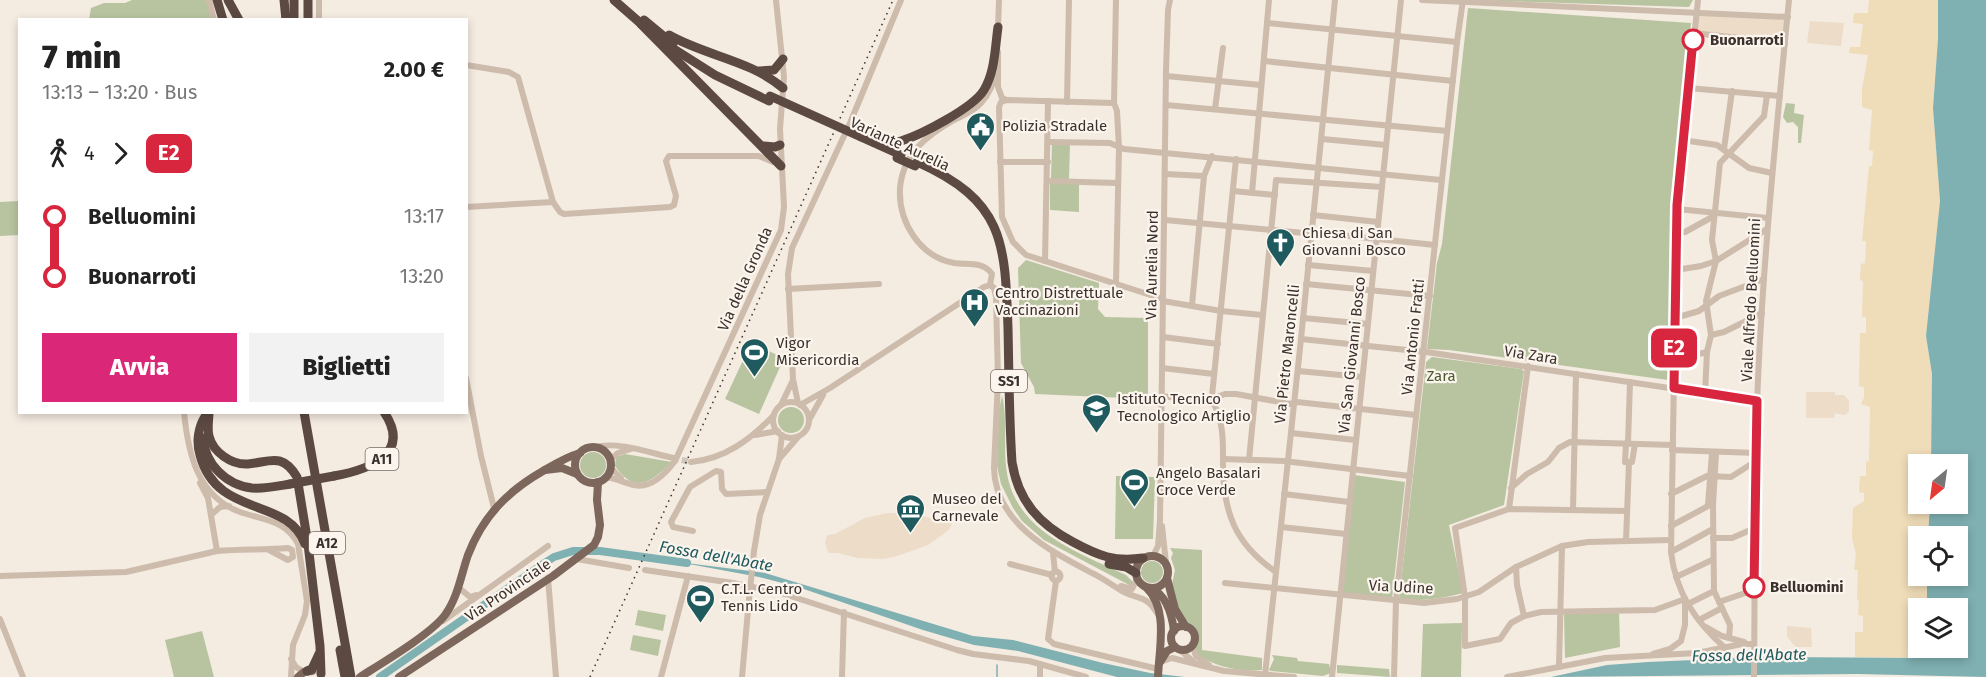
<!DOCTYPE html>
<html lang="it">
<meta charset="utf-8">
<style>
:root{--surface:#fff;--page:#f2f2f2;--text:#222;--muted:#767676;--accent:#db2777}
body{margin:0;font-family:"Fira Sans",sans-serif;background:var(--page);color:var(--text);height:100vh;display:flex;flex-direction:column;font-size:22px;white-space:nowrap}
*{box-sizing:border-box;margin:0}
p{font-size:20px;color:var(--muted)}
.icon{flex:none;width:33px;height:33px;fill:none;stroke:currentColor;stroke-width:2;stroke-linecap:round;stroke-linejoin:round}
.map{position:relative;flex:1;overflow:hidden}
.side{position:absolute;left:18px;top:18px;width:450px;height:396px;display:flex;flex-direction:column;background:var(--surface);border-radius:0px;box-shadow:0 3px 9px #0003}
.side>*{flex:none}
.badge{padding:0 12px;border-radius:9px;font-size:21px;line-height:39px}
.needle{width:39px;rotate:209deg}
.fabs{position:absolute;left:1908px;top:454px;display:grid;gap:12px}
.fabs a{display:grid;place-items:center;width:60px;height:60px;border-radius:0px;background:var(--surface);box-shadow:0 3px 9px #0003;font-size:30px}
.map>.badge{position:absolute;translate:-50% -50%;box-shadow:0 0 0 3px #fff}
.legs{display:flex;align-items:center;gap:9px;height:66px;padding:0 24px;font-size:20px}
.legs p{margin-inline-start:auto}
.summary{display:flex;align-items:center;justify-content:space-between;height:102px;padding:0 24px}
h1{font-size:33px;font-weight:800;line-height:45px}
.cta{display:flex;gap:12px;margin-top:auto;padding:12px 24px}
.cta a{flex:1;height:69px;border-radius:0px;background:var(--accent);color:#fff;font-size:24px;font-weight:800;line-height:69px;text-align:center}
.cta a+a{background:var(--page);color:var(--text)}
ul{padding:0 24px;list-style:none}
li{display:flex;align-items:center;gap:21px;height:60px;font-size:22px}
li i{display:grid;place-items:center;width:9px;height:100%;margin:0 8px;background:currentColor}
li i::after{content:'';width:15px;height:15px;margin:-8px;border:4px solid;border-radius:50%;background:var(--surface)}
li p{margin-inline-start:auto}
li:first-child i{background:linear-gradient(#0000 50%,currentColor 0)}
li:last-child i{background:linear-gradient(currentColor 50%,#0000 0)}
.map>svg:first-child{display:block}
</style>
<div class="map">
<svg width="1986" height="677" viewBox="0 0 1986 677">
<rect width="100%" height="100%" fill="#f4ebe1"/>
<!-- green -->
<g fill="#b8c4a0">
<polygon points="132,0 206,0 212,19 89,20 91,8 104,3 125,3"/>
<polygon points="1469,0 1693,0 1689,7"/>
<polygon points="1468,8 1691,23 1672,192 1668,380 1449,350 1427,349 1437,263 1442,244"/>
<polygon points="1786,103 1795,104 1794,113 1804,115 1801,143 1798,143 1798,127 1793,122 1787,123 1783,117"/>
<polygon points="1052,143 1070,144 1069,179 1051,179"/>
<polygon points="1050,183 1079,184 1079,212 1050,210"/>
<polygon points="19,201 19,235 0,236 0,202"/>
<polygon points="1026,260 1099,283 1098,309 1105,317 1148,318 1148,399 1035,394 1034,387 1021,363 1018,268"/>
<polygon points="751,343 784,358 759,414 725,399"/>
<path d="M1432 357 1521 369 1524 371 1504 505 1449 525 1463 593C1441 599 1422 601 1399 600L1426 362Z"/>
<path d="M1002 396C1007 412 1004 447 1006 466 1012 530 1075 551 1126 575L1133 582 1131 586 1044 540 1022 521 1013 508 1001 484 997 466 999 409Z"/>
<circle cx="791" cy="420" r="13"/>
<circle cx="593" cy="465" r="13"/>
<path d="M625 454 672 462C652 481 636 496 615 466L616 457Z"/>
<polygon points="1354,475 1405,482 1392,599 1342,593"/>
<polygon points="1116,476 1155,477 1153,539 1115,539"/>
<path d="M1170 548 1202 550V650L1262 658V670C1240 672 1213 667 1196 653V647L1198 639 1197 633 1179 612 1172 584 1175 570 1171 558 1173 553Z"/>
<circle cx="1152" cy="572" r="11"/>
<polygon points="638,610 666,615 663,631 635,625"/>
<polygon points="1619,611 1620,647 1565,658 1564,614"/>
<polygon points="1462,623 1461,677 1421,677 1423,624"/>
<polygon points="202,631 214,677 174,677 165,640"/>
<polygon points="633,635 661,640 658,656 630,650"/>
<polygon points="1272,655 1297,658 1298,661 1329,664 1331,673 1323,676 1271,671 1269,670 1274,659"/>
<polygon points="1337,665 1389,669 1390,677 1337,673"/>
</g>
<!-- sand -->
<polygon fill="#efdcb8" points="1869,0 1938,0 1938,39 1933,108 1940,201 1926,336 1932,374 1931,465 1918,465 1918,504 1930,504 1928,537 1918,537 1918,576 1927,576 1927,609 1918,609 1918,648 1923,648 1922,658 1855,657 1855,632 1863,632 1863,616 1858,615 1859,600 1857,600 1858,570 1854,570 1856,554 1852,538 1853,508 1864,501 1864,493 1859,492 1860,476 1866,476 1866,462 1869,461 1870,407 1861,404 1864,398 1864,387 1859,386 1860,333 1866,333 1866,317 1862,317 1863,281 1860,280 1861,264 1865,263 1866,241 1862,241 1869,166 1872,166 1873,151 1869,150 1872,110 1862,107 1862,89 1868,55 1849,53 1850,47 1860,47 1863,24 1853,23 1854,13 1868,13"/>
<!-- plaza -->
<g fill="#ecdcc8">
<polygon points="1696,13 1788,17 1785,43 1694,33"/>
<polygon points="1810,21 1844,23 1841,46 1807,43"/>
<polygon points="1806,392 1835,392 1835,395 1844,395 1849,401 1849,411 1845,415 1835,413 1834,418 1806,418"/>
<polygon points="888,513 915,514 935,519 948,517 952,523 949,530 928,545 894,557 882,559 858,558 838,553 829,553 828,551 825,543 827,535 835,534 865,518"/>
<polygon points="1787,626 1811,628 1812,647 1796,647 1787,637"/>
</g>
<!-- water -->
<g fill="#7fb0b2">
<polygon points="1938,0 1986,0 1986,677 1858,674 1551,677 1607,665 1648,662 1763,657 1922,658 1923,648 1958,648 1958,609 1927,609 1927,576 1958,576 1958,537 1928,537 1930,504 1958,504 1958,465 1931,465 1932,374 1926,336 1940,201 1933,108 1938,39"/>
<polygon points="678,562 765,573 973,636 1013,640 1103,663 1150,673 1185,677 1117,677 1018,651 974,645 923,630 798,587 759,577"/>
</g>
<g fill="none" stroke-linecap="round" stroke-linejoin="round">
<!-- stream -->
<polyline stroke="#7fb0b2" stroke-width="1.5" points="997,677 997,665"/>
<!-- river -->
<polyline stroke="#7fb0b2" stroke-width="8" points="380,677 543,564 554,557 573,551 600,551 687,563"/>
<!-- minor-tunnel -->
<polyline stroke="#cfc6bd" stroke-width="6" stroke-dasharray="6 3" stroke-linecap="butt" points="673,458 691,462"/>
<!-- minor -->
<g stroke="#cdbbac" stroke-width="6">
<polyline points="209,0 214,20"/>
<polyline points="1116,0 1114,103 1117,111 1119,148 1116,283"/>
<polyline points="1422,0 1788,17"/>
<path d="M1698 0 1677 205 1671 552C1676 593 1695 621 1725 648"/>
<polyline points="319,20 319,0"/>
<polyline points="1267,23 1457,42"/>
<polyline points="998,29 999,0"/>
<polyline points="1694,33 1785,43"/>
<polyline points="998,52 998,87 1002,98 1007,100"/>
<polyline points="1264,61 1453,81"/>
<polyline points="466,65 509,72 518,77 553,202"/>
<polyline points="1166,76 1261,85"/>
<polyline points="1688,88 1780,96"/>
<polyline points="1067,102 1069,0"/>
<polyline points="1114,103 1007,100 1001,102 999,107 1002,217 1013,242 1026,255 1163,299"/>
<polyline points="1166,105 1447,131"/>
<polyline points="1215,109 1223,48"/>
<polyline points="1764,116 1767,95"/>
<polyline points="1322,139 1386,145"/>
<polyline points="1682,140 1717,145 1749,168 1772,173"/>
<polyline points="1048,142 1110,143 1124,149 1441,180"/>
<polyline points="1724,149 1732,91"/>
<polyline points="1000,162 1048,162"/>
<polyline points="1165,174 1204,176"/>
<polyline points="1047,181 1117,183"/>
<polyline points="1233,191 1275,195"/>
<polyline points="1252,193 1269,0"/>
<polyline points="466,207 553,202 560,212 564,214 670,207 674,205 676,196 666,161 669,156 759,156 773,162"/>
<polyline points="1677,209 1768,218"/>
<polyline points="1313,215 1378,222"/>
<polyline points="1165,220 1304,233 1311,232 1435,245"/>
<polyline points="1676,233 1685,232 1714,216"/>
<polyline points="1045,261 1048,101"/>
<polyline points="1308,265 1373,271"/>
<polyline points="1676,270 1701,266 1716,261 1767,229"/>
<polyline points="1306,284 1430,296"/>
<path d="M990 285 994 288 996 297 998 380 994 468C995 523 1050 551 1092 573 1103 578 1113 586 1124 592 1140 600 1146 595 1157 613"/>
<path d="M990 285 992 274C983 261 968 265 954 263 920 257 898 222 900 188 903 154 926 136 954 120 964 115 974 111 981 103 991 92 995 80 998 66"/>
<polyline points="788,289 879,284"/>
<polyline points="1163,301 1221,311 1262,315"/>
<polyline points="1192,305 1204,176 1212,156"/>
<polyline points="1303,318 1368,324"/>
<polyline points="1675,318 1699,311 1719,296 1764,279"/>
<polyline points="1711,335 1724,332 1762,313"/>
<polyline points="1163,337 1218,344"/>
<polyline points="1301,339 1426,352 1757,401"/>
<polyline points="1674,360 1707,352"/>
<polyline points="1162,368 1214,374"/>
<polyline points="1298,371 1362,377"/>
<polyline points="466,378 481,456 494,508"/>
<polyline points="1705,393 1707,352 1711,335 1706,301 1716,261 1712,240 1720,163 1764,116"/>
<polyline points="1162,396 1209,402"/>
<polyline points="1212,396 1217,398 1214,404 1210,403 1209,401 1212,396 1236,159"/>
<polyline points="1217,397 1225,394 1236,394 1290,404 1297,402 1416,415"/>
<circle cx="791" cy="420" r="18"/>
<polyline points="798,403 793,379 788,274 792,248 850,123 901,0"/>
<path d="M1214 404C1224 424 1223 443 1223 464 1223 512 1235 544 1276 572"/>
<polyline points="781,405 793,380"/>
<polyline points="800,405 830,388 984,287 990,285"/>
<path d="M184 412C188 453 197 496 240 512 263 520 286 520 298 544L307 601 305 615 293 645 291 677"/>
<polyline points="809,420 823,395"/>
<polyline points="1291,433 1355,440"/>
<polyline points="755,435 778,431"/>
<polyline points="1626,443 1625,462 1629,462 1626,541"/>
<polyline points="1628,443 1630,382"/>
<path d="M595 447C618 441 650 453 673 458"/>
<polyline points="1672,450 1756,453"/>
<polyline points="1716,453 1713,505 1714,591 1730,625 1729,638"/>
<polyline points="779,459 798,437"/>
<polyline points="1223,459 1284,461 1410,476"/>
<polyline points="610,460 618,453 631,449"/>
<polyline points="1249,460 1276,180 1382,187"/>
<path d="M691 462C725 459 751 439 774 415"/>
<polyline points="1629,462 1632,462 1635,444"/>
<polyline points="610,467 621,478"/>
<path d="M605 477C616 478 624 483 634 485 651 489 666 473 675 461L781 230 784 207 780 129 784 77 776 0"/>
<polyline points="200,483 208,498 217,551"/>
<polyline points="1511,488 1527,474 1548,462 1559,448 1570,442 1673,445"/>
<polyline points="1284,494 1349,502"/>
<polyline points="1671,494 1707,476 1731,477 1756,461"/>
<polyline points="1708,505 1712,453"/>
<polyline points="1509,509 1528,366"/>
<polyline points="1573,510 1576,374"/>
<polyline points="1627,511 1509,509 1455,528 1465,597 1465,646 1500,639 1511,623 1524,616 1541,612 1655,610 1685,599 1685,625 1681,641 1670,649 1653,654"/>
<polyline points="211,515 220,507 229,506"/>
<polyline points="1162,526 1166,563"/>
<polyline points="1671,526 1710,505"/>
<polyline points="1281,527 1346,534"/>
<polyline points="693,531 673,527 671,522 690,487 716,471 721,472 722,489 726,494 767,492"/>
<polyline points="1713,538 1732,538 1755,528"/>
<polyline points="754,551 760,515 779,459 782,435"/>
<polyline points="1671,552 1713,529"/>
<polyline points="1053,553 1055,572"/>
<polyline points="1153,556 1158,546 1160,520 1166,71 1168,10 1170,0"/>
<polyline points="577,559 629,568"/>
<polyline points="1010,564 1052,575"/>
<polyline points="1516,567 1517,585 1524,616"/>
<polyline points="645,570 733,583 778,592 957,650 973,654 1029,661 1086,677"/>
<circle cx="1056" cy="576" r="4.5"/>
<path d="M0 576 126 572 217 551C241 549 264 550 288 548L292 550 293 557 288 560 269 550"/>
<polyline points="1676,577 1712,560"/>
<polyline points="548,578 556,677"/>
<polyline points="1056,581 1048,639 1054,644 1158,669"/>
<polyline points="1225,583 1424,603 1457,599 1479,592 1516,567 1562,546 1588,542 1671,540"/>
<polyline points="1121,586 1132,589 1137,579"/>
<polyline points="458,587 470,597 476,595"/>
<polyline points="1719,602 1754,590"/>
<polyline points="1688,604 1714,591"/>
<polyline points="0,619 23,677"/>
<polyline points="1699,620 1722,608"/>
<polyline points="443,621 548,546"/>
<polyline points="1706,627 1722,636 1744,642"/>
<polyline points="1192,645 1196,656 1209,665"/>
<polyline points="1180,650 1196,664 1224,671 1294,677"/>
<polyline points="291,659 296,667 304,672"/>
<polyline points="1160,662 1172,658 1196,664"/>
<polyline points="1559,667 1562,546"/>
<polyline points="1265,675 1301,339 1335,0"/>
<polyline points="661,677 688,576"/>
<polyline points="742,677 749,599"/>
<polyline points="842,677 844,612"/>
<polyline points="1040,677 1040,664"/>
<polyline points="1332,677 1401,0"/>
<polyline points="1394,677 1396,601 1457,42 1463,0"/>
<polyline points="1507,677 1605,658 1697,653 1742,644 1754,644"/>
<path d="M1754 677C1755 586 1754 495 1757 404 1762 269 1776 134 1789 0"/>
</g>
<!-- major -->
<g stroke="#7d675c" stroke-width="8">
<circle cx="593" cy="465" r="18"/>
<polyline points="545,470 562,468 577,474"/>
<circle cx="1152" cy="572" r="16"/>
<polyline points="1167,578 1175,609 1186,627"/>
<path d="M1146 587C1169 609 1159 648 1158 677"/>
<path d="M1151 588C1166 595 1172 615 1174 631"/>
<circle cx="1183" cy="638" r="12"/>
<polyline points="1160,662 1167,651 1175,647"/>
<polyline points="298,677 304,672 312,671"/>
<path d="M360 677C382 663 431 634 445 615 458 597 461 575 468 555 483 516 508 491 543 471 555 464 566 457 580 453"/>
<polyline points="399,677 553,576 594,545 598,537 600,525 597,500 598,482"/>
</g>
<!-- highway -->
<g stroke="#5c4a42" stroke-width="9">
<polyline points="217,0 223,20"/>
<polyline points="284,0 286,20"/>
<polyline points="614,0 646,28"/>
<polyline points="294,20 294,0"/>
<polyline points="308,20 308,0"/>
<polyline points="644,20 673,44"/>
<polyline points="641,24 781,166"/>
<path d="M669 35C706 56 750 60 783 88"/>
<polyline points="666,44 715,75 769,101"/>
<polyline points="759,71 774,70 783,59"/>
<polyline points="861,137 901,155"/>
<path d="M873 142C883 143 892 144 901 141 921 135 973 108 984 90 995 72 995 48 998 27"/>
<polyline points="764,146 775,147 780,145"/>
<path d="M917 162C1004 201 1005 241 1008 328 1009 373 1009 417 1012 462 1018 501 1039 524 1073 542 1099 556 1114 562 1143 558"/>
<path d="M209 412C209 420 207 428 209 436 213 452 231 465 248 464 270 462 282 452 297 477L308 544 320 646 321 674"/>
<polyline points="304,412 351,677"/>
<path d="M206 415C198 427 196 442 200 455 217 519 288 496 305 544"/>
<path d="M203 438C205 464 226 485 252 488 265 489 278 486 290 484"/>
<path d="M334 476C367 470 413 455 384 412"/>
<polyline points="1109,564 1126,567 1136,573"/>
<polyline points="340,650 345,677"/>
<polyline points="307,671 312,669 319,654"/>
</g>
<!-- rail -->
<polyline stroke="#3b302b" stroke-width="1.5" stroke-dasharray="1.5 4.5" stroke-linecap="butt" points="590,677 893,0"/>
<!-- minor-bridge -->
<polyline stroke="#cdbbac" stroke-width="6" points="749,599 754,551"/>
<!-- highway-bridge -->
<g stroke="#5c4a42" stroke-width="9">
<polyline points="228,0 239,20"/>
<polyline points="770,96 861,137"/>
<polyline points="897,158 915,166"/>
<polyline points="290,484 334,476"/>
</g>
</g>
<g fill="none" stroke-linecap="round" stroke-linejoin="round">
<defs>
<polyline id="line-1" points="1693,40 1677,205 1674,388 1757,401 1754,587"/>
</defs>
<!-- line-1 casing -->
<use href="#line-1" stroke="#fff" stroke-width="14"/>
<!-- line-1 -->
<use href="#line-1" stroke="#d7263d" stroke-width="9"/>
</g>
<!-- icons -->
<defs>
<symbol id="civic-pin" viewBox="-11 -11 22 30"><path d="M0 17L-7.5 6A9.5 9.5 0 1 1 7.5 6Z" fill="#1f5a5e" stroke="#fbf5ee"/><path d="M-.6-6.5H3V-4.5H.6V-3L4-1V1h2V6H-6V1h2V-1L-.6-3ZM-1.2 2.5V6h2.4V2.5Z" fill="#fff"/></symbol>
<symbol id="church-pin" viewBox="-11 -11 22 30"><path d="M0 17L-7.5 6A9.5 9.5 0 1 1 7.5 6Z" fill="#1f5a5e" stroke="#fbf5ee"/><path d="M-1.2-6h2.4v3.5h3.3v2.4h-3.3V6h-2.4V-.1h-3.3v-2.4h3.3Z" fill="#fff"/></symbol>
<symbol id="hospital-pin" viewBox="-11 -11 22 30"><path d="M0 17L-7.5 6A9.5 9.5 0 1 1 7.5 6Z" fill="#1f5a5e" stroke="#fbf5ee"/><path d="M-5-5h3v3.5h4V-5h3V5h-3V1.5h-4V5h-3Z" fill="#fff"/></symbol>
<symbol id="stadium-pin" viewBox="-11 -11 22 30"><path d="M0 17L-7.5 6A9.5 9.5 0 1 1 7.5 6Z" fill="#1f5a5e" stroke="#fbf5ee"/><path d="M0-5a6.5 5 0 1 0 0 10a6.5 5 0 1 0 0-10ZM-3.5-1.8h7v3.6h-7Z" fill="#fff"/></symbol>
<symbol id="school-pin" viewBox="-11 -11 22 30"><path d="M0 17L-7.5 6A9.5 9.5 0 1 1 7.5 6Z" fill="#1f5a5e" stroke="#fbf5ee"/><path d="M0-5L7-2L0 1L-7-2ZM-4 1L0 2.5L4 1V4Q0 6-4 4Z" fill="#fff"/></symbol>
<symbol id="museum-pin" viewBox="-11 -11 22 30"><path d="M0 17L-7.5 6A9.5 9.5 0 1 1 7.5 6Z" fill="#1f5a5e" stroke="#fbf5ee"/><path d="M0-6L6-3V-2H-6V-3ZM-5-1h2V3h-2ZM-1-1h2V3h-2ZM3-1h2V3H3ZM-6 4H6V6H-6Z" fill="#fff"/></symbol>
</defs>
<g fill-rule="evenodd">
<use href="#civic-pin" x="964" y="110" width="33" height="45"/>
<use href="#church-pin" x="1264" y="226" width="33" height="45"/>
<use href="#hospital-pin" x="958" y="286" width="33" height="45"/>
<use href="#stadium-pin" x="738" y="336" width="33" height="45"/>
<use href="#school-pin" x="1080" y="392" width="33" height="45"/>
<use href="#stadium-pin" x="1118" y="466" width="33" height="45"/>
<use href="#museum-pin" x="894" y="492" width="33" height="45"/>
<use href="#stadium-pin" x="684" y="582" width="33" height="45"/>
</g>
<!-- markers -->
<g fill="#fff" stroke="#d7263d" stroke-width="3">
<circle cx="1693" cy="40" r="10"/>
<circle cx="1754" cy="587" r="10"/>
</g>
<g text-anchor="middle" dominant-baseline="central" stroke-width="4.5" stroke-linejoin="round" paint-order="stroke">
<!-- shield labels -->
<g fill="#fbf5ee" stroke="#756b66" stroke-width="1.5">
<rect x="991" y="370" width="36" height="22" rx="4.5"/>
<rect x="365.5" y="448" width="33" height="22" rx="4.5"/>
<rect x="309" y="532" width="36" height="22" rx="4.5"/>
</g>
<g font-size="14" font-weight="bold" fill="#3b302b">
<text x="1009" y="381">SS1</text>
<text x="382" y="459">A11</text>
<text x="327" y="543">A12</text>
</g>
<!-- stop labels -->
<g font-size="15" font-weight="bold" fill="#3b302b" stroke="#fbf5ee" text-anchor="start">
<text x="1710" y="40">Buonarroti</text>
<text x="1770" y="587">Belluomini</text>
</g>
<!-- poi labels -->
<g font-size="15" fill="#3b302b" stroke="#fbf5ee" text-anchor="start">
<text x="1002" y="126">Polizia Stradale</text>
<text x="1302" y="233">Chiesa di San<tspan x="1302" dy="17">Giovanni Bosco</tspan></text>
<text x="995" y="293">Centro Distrettuale<tspan x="995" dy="17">Vaccinazioni</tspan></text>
<text x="776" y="343">Vigor<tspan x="776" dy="17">Misericordia</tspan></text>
<text x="1117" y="399">Istituto Tecnico<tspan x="1117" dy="17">Tecnologico Artiglio</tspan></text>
<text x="1156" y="473">Angelo Basalari<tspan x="1156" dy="17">Croce Verde</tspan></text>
<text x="932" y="499">Museo del<tspan x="932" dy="17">Carnevale</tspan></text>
<text x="721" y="589">C.T.L. Centro<tspan x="721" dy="17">Tennis Lido</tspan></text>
</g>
<!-- street labels -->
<g font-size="15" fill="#3b302b" stroke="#fbf5ee">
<text transform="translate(900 144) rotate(25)">Variante Aurelia</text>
<text transform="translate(1152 265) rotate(-89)">Via Aurelia Nord</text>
<text transform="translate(745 279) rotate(-66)">Via della Gronda</text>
<text transform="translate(1751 300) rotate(-87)">Viale Alfredo Belluomini</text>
<text transform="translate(1413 337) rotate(-84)">Via Antonio Fratti</text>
<text transform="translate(1287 354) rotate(-84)">Via Pietro Maroncelli</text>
<text transform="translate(1352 355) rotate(-84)">Via San Giovanni Bosco</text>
<text transform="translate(1531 355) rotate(9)">Via Zara</text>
<text transform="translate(1401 587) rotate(3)">Via Udine</text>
<text transform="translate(508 590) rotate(-34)">Via Provinciale</text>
</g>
<!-- park labels -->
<g font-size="15" fill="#4a5a2e" stroke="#fbf5ee">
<text x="1441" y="376">Zara</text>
</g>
<!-- water labels -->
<g font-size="16" font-style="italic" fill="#1f5a5e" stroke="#fbf5ee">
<text transform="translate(716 556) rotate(10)">Fossa dell'Abate</text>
<text transform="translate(1749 655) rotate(-1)">Fossa dell'Abate</text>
</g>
</g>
</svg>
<div class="fabs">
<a><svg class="needle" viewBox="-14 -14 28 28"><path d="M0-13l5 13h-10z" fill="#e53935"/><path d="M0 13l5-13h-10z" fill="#767676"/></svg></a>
<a><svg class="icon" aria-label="locate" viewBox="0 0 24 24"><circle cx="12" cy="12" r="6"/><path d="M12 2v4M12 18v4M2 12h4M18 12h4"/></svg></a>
<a><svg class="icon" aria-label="layers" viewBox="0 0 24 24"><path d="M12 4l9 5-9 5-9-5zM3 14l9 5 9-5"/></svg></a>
</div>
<b class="badge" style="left:1674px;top:348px;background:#d7263d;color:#fff">E2</b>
<section class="side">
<div class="summary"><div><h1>7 min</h1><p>13:13 – 13:20 · Bus</p></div><b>2.00 €</b></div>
<div class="legs"><svg class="icon" aria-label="walk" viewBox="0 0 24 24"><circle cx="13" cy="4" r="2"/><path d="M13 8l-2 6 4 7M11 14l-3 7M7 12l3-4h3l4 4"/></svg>4<svg class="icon" aria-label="forward" viewBox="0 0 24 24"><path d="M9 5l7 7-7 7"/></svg><b class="badge" style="background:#d7263d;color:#fff">E2</b></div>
<ul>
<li><i style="color:#d7263d"></i><b>Belluomini</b><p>13:17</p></li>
<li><i style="color:#d7263d"></i><b>Buonarroti</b><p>13:20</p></li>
</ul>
<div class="cta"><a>Avvia</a><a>Biglietti</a></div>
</section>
</div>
